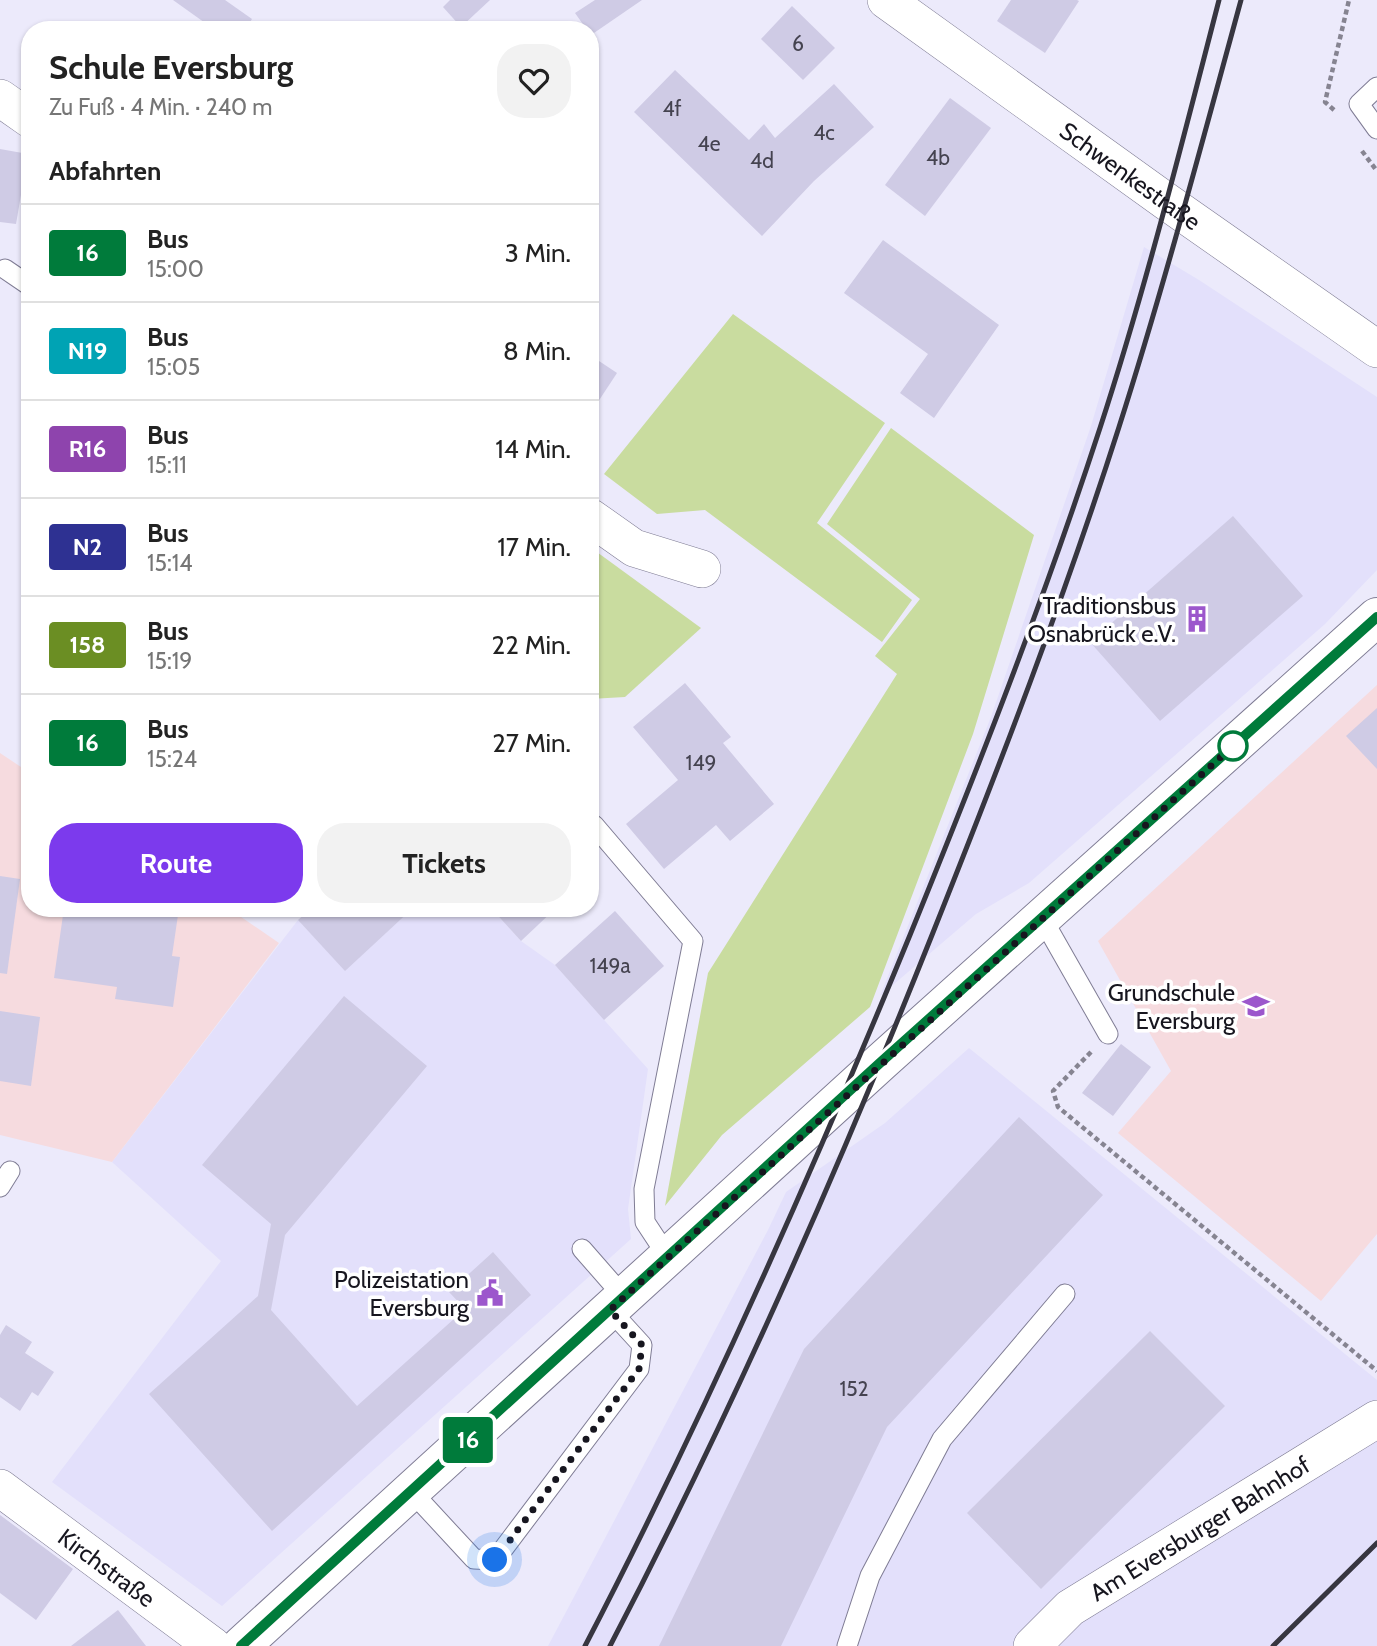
<!DOCTYPE html>
<html lang="de">
<meta charset="utf-8">
<style>
:root{--surface:#fff;--page:#f2f2f2;--text:#222;--muted:#767676;--line:#e0e0e0;--accent:#7c3aed}
body{margin:0;font-family:Cabin,sans-serif;background:var(--page);color:var(--text);height:100vh;display:flex;flex-direction:column;font-size:26px;white-space:nowrap}
*{box-sizing:border-box;margin:0}
p{font-size:23px;color:var(--muted)}
.icon{flex:none;width:38px;height:38px;fill:none;stroke:currentColor;stroke-width:2;stroke-linecap:round;stroke-linejoin:round}
.map{position:relative;flex:1;overflow:hidden}
.side{position:absolute;left:21px;top:21px;width:578px;height:896px;display:flex;flex-direction:column;background:var(--surface);border-radius:28px;box-shadow:0 2px 5px #0004}
.side>*{flex:none}
.badge{padding:0 14px;border-radius:5px;font-size:24px;line-height:46px}
.you{position:absolute;width:35px;height:35px;margin:-18px;border:5px solid #fff;border-radius:50%;background:#1a73e8;box-shadow:0 0 0 10px #1a73e833}
.map>.badge{position:absolute;translate:-50% -50%;box-shadow:0 0 0 4px #fff}
h2{padding:0 28px;font-size:26px;line-height:63px}
.round{display:grid;place-items:center;flex:none;width:74px;height:74px;border-radius:28px;background:var(--page)}
.overview{display:flex;align-items:center;justify-content:space-between;height:119px;padding:0 28px}
h1{font-size:33px;font-weight:700;line-height:52px}
.primary-button{display:flex;gap:14px;margin-top:auto;padding:14px 28px}
.primary-button a{flex:1;height:80px;border-radius:28px;background:var(--accent);color:#fff;font-size:28px;font-weight:700;line-height:80px;text-align:center}
.primary-button a+a{background:var(--page);color:var(--text)}
ul{padding:0;list-style:none}
li{display:flex;align-items:center;gap:21px;height:98px;padding:0 28px;border-top:2px solid var(--line)}
li div{flex:1}
li b{display:block;font-size:26px}
li em{font-style:normal}
li .badge{min-width:77px;font-weight:700;text-align:center}
.map>svg:first-child{display:block}
</style>
<div class="map">
<svg width="1377" height="1646" viewBox="0 0 1377 1646">
<rect width="100%" height="100%" fill="#eceafb"/>
<!-- built -->
<g fill="#e3e0fb">
<polygon points="1144,247 1199,280 1377,397 1377,570 1325,624 1029,883 976,914 880,996 991,717 1091,426"/>
<polygon points="413,908 491,908 521,941 555,965 648,1069 628,1209 631,1239 222,1606 52,1482 221,1261 112,1162 298,920 345,970"/>
<polygon points="969,1048 1377,1380 1377,1646 548,1646 768,1230 786,1192 885,1123"/>
</g>
<!-- education -->
<g fill="#f6dbdf">
<polygon points="1377,685 1377,1234 1321,1301 1118,1133 1171,1071 1098,941"/>
<polygon points="0,753 30,773 30,908 228,908 279,943 112,1162 0,1135"/>
</g>
<!-- green -->
<g fill="#c9dc9f">
<polygon points="733,314 885,423 817,523 912,600 882,642 705,510 657,514 604,474"/>
<polygon points="891,428 1034,535 973,734 870,1007 722,1135 665,1206 708,973 897,674 875,656 920,599 827,524"/>
<polygon points="590,547 701,628 625,697 590,699"/>
</g>
<!-- building -->
<g fill="#cfcbe5">
<polygon points="173,0 225,0 252,19 245,30 215,30"/>
<polygon points="450,0 490,0 461,27 443,7"/>
<polygon points="595,0 642,0 591,35 590,30 587,30 575,13"/>
<polygon points="1011,0 1077,0 1079,1 1045,53 997,21"/>
<polygon points="792,6 835,48 803,80 761,39"/>
<polygon points="675,70 749,140 764,124 775,138 834,84 874,127 814,181 762,236 634,112"/>
<polygon points="950,98 991,128 925,216 885,185"/>
<polygon points="0,149 28,154 16,224 0,222"/>
<polygon points="883,240 999,325 934,418 900,393 928,354 844,293"/>
<polygon points="590,355 617,373 590,414"/>
<polygon points="1233,516 1303,596 1160,721 1090,642"/>
<polygon points="685,683 731,737 723,743 774,804 730,841 716,825 664,869 626,824 678,780 633,727"/>
<polygon points="1377,708 1377,769 1346,736"/>
<polygon points="0,876 20,879 7,974 0,973"/>
<polygon points="64,908 179,908 172,956 180,957 173,1007 115,999 117,987 54,978"/>
<polygon points="312,908 413,908 345,971 298,920"/>
<polygon points="491,908 556,908 521,941"/>
<polygon points="615,911 664,966 604,1020 555,965"/>
<polygon points="344,996 427,1066 285,1235 271,1310 357,1406 465,1309 449,1292 493,1252 531,1295 272,1531 149,1394 258,1296 271,1224 202,1165"/>
<polygon points="0,1011 40,1017 31,1086 0,1081"/>
<polygon points="1121,1044 1151,1067 1113,1116 1082,1093"/>
<polygon points="1019,1117 1103,1195 887,1427 781,1646 659,1646 804,1349"/>
<polygon points="6,1325 32,1342 25,1353 54,1372 38,1396 32,1392 20,1411 0,1397 0,1335"/>
<polygon points="1150,1331 1225,1406 1041,1589 967,1513"/>
<polygon points="0,1515 73,1569 36,1620 0,1593"/>
<polygon points="118,1610 146,1646 71,1646"/>
</g>
<g fill="none" stroke-linecap="round" stroke-linejoin="round">
<defs>
<g id="lane">
<polyline points="1377,87 1359,104 1377,129"/>
<polyline points="5,269 30,286"/>
<polyline points="594,825 693,941 644,1189 645,1222 668,1257"/>
<polyline points="1042,918 1108,1034"/>
<polyline points="0,1187 10,1171"/>
<polyline points="582,1249 624,1297"/>
<polyline points="411,1491 474,1559 495,1560 639,1369 642,1345 610,1310"/>
<polyline points="847,1646 870,1576 942,1439 1065,1294"/>
</g>
<g id="street">
<path id="s1" d="M886 0 1167 202 1377 349"/>
<polyline points="0,98 30,119"/>
<polyline points="590,517 634,548 702,569"/>
<path id="s2" d="M0 1488 213 1646"/>
<path id="s3" d="M1032 1646 1070 1608 1377 1419"/>
</g>
<polyline id="secondary" points="241,1646 881,1062 1377,617"/>
</defs>
<!-- lane casing -->
<use href="#lane" stroke="#7f7c94" stroke-width="21"/>
<!-- street casing -->
<use href="#street" stroke="#7f7c94" stroke-width="38"/>
<!-- secondary casing -->
<use href="#secondary" stroke="#7f7c94" stroke-width="40"/>
<!-- path -->
<g stroke="#868491" stroke-width="4.5" stroke-dasharray="5 3.5" stroke-linecap="butt">
<polyline points="1334,110 1325,102 1349,0"/>
<polyline points="1362,151 1377,171"/>
<polyline points="1091,1052 1053,1091 1058,1107 1377,1371"/>
</g>
<!-- lane -->
<use href="#lane" stroke="#fff" stroke-width="19"/>
<!-- street -->
<use href="#street" stroke="#fff" stroke-width="37"/>
<!-- secondary -->
<use href="#secondary" stroke="#fff" stroke-width="38"/>
<!-- rail -->
<g stroke="#373640" stroke-width="5">
<path d="M585 1646C705 1415 811 1176 910 935 978 768 1044 600 1100 428 1146 287 1182 143 1219 0"/>
<path d="M610 1646C730 1416 836 1176 932 935 999 767 1064 599 1119 427 1164 286 1202 143 1241 0"/>
<polyline points="1273,1646 1377,1543"/>
</g>
</g>
<g fill="none" stroke-linecap="round" stroke-linejoin="round">
<defs>
<polyline id="line" points="241,1646 881,1062 1377,617"/>
</defs>
<!-- line casing -->
<use href="#line" stroke="#fff" stroke-width="16"/>
<!-- line -->
<use href="#line" stroke="#007b3b" stroke-width="10"/>
<!-- walk -->
<polyline stroke="#17161f" stroke-width="7" stroke-dasharray="0 12.6" points="495,1560 639,1369 642,1345 610,1310 1233,746"/>
</g>
<!-- icons -->
<defs>
<symbol id="building-bare" viewBox="-9 -9 18 18"><path d="M-4-6H4V6H1V3H-1V6H-4ZM-2.5-4.3h1.7v1.8h-1.7ZM.8-4.3h1.7v1.8H.8ZM-2.5-1h1.7V.8h-1.7ZM.8-1h1.7V.8H.8Z" fill="#9c57cc" stroke="#fff" stroke-width="2.5" paint-order="stroke"/></symbol>
<symbol id="school-bare" viewBox="-9 -9 18 18"><path d="M0-5L7-2L0 1L-7-2ZM-4 1L0 2.5L4 1V4Q0 6-4 4Z" fill="#9c57cc" stroke="#fff" stroke-width="2.5" paint-order="stroke"/></symbol>
<symbol id="civic-bare" viewBox="-9 -9 18 18"><path d="M-.6-6.5H3V-4.5H.6V-3L4-1V1h2V6H-6V1h2V-1L-.6-3ZM-1.2 2.5V6h2.4V2.5Z" fill="#9c57cc" stroke="#fff" stroke-width="2.5" paint-order="stroke"/></symbol>
</defs>
<g fill-rule="evenodd">
<use href="#building-bare" x="1178" y="600" width="38" height="38"/>
<use href="#school-bare" x="1237" y="987" width="38" height="38"/>
<use href="#civic-bare" x="471" y="1274" width="38" height="38"/>
</g>
<!-- markers -->
<circle fill="#fff" stroke="#007b3b" stroke-width="3.5" cx="1233" cy="746" r="14"/>
<g text-anchor="middle" dominant-baseline="central" stroke-width="7" stroke-linejoin="round" paint-order="stroke">
<!-- number labels -->
<g font-size="21" fill="#454350">
<text x="798" y="43">6</text>
<text x="672" y="108">4f</text>
<text x="824" y="132">4c</text>
<text x="709" y="143">4e</text>
<text x="938" y="157">4b</text>
<text x="762" y="160">4d</text>
<text x="701" y="762">149</text>
<text x="610" y="965">149a</text>
<text x="854" y="1388">152</text>
</g>
<!-- street labels -->
<g font-size="24" fill="#17161f" stroke="#fff">
<text stroke="none"><textPath href="#s1" startOffset="301">Schwenkestraße</textPath></text>
<text stroke="none"><textPath href="#s3" startOffset="206">Am Eversburger Bahnhof</textPath></text>
<text stroke="none"><textPath href="#s2" startOffset="133">Kirchstraße</textPath></text>
</g>
<!-- poi labels -->
<g font-size="24" fill="#17161f" stroke="#fff" text-anchor="end">
<text x="1176" y="605">Traditionsbus<tspan x="1176" dy="28">Osnabrück e.V.</tspan></text>
<text x="1235" y="992">Grundschule<tspan x="1235" dy="28">Eversburg</tspan></text>
<text x="469" y="1279">Polizeistation<tspan x="469" dy="28">Eversburg</tspan></text>
</g>
</g>
</svg>
<div class="you" style="left:495px;top:1560px"></div>
<b class="badge" style="left:468px;top:1440px;background:#007b3b;color:#fff">16</b>
<section class="side">
<div class="overview"><div><h1>Schule Eversburg</h1><p>Zu Fuß · 4 Min. · 240 m</p></div><a class="round"><svg class="icon" aria-label="heart" viewBox="0 0 24 24"><path d="M12 20l-8-8c-3-5 5-10 8-4 3-6 11-1 8 4z"/></svg></a></div>
<h2>Abfahrten</h2>
<ul>
<li><span class="badge" style="background:#007b3b;color:#fff">16</span><div><b>Bus</b><p>15:00</p></div><em>3 Min.</em></li>
<li><span class="badge" style="background:#00a3b4;color:#fff">N19</span><div><b>Bus</b><p>15:05</p></div><em>8 Min.</em></li>
<li><span class="badge" style="background:#8e44ad;color:#fff">R16</span><div><b>Bus</b><p>15:11</p></div><em>14 Min.</em></li>
<li><span class="badge" style="background:#2e3192;color:#fff">N2</span><div><b>Bus</b><p>15:14</p></div><em>17 Min.</em></li>
<li><span class="badge" style="background:#6b8e23;color:#fff">158</span><div><b>Bus</b><p>15:19</p></div><em>22 Min.</em></li>
<li><span class="badge" style="background:#007b3b;color:#fff">16</span><div><b>Bus</b><p>15:24</p></div><em>27 Min.</em></li>
</ul>
<div class="primary-button"><a>Route</a><a>Tickets</a></div>
</section>
</div>
